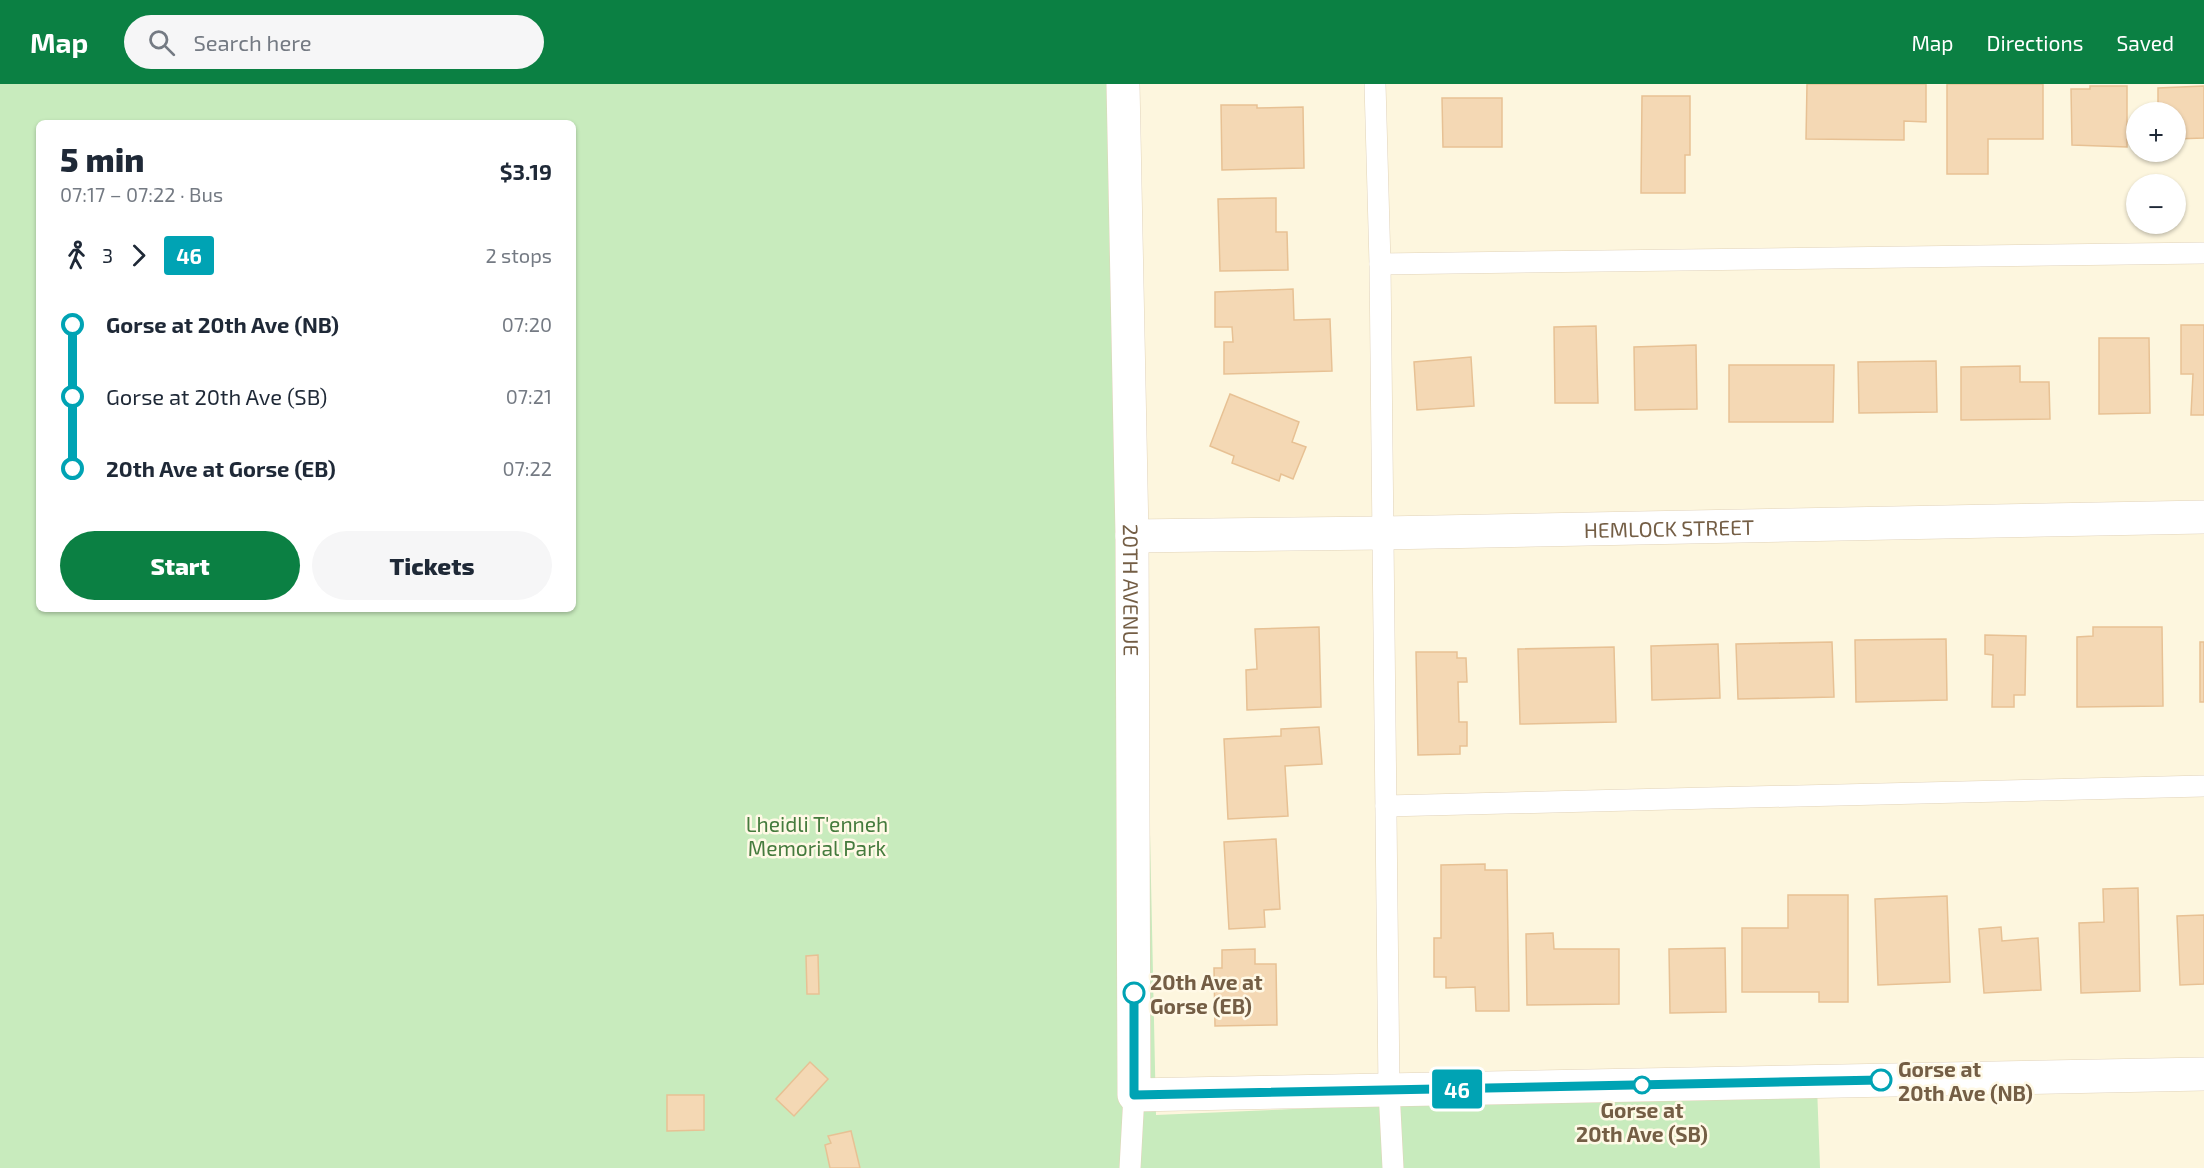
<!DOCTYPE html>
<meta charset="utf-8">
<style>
:root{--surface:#fff;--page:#f6f6f7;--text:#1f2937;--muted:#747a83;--accent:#0b8043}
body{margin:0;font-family:"Exo 2",sans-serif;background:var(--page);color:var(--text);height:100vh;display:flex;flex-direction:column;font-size:22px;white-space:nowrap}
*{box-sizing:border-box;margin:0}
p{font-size:20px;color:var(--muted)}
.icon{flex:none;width:33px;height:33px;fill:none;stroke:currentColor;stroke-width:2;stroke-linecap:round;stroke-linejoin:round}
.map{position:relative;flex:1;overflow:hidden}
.panel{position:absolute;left:36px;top:36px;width:540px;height:492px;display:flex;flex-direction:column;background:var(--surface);border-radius:9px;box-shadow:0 2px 4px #0004}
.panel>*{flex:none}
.badge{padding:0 12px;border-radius:4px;font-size:21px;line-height:39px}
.buttons{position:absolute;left:2126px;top:18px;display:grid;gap:12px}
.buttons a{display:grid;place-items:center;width:60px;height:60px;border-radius:50%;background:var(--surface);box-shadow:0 2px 4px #0004;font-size:30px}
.map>.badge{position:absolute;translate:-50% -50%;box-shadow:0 0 0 3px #fff}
.legs{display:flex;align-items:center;gap:9px;height:66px;padding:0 24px;font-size:20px}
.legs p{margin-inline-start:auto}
.summary{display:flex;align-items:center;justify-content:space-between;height:102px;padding:0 24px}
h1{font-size:33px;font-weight:800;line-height:45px}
.cta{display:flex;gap:12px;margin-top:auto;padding:12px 24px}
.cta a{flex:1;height:69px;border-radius:36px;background:var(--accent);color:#fff;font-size:24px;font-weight:800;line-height:69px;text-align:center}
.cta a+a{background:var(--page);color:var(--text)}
ul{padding:0 24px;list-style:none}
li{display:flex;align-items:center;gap:21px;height:72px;font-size:22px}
li i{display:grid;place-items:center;width:9px;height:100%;margin:0 8px;background:currentColor}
li i::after{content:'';width:15px;height:15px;margin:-8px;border:4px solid;border-radius:50%;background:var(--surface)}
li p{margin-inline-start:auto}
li:first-child i{background:linear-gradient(#0000 50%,currentColor 0)}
li:last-child i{background:linear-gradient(currentColor 50%,#0000 0)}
header{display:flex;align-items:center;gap:36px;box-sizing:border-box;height:84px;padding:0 30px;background:var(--accent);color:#fff}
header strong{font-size:28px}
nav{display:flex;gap:33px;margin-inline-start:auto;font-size:21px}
.search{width:420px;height:54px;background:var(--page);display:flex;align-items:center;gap:15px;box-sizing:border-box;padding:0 21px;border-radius:33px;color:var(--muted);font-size:22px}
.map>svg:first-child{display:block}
</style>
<header>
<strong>Map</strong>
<div class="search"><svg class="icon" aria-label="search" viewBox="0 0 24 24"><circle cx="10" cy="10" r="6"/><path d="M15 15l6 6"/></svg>Search here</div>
<nav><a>Map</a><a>Directions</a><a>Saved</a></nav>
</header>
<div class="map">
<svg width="2204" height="1084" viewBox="0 0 2204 1084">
<rect width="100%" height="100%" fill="#fdf6de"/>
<!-- green -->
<path fill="#c8ebbd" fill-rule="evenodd" d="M0 0H1134L1156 1031 1817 1002 1820 1084H0ZM39 39H573V525H39Z"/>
<!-- building -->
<g fill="#f4d8b4" stroke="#e7c194" stroke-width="1.5">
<polygon points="1807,0 1926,0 1926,38 1904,37 1904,56 1806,55"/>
<polygon points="1947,0 2043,0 2043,55 1988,55 1988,90 1947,90"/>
<polygon points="2090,2 2127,2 2127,63 2072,61 2071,5 2090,5"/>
<polygon points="2204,2 2204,54 2175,55 2175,28 2158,28 2158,4"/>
<polygon points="1642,12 1690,12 1690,71 1685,71 1685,109 1641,109"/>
<polygon points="1442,14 1502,14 1502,63 1443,63"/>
<polygon points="1221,21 1257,21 1257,24 1303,23 1304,84 1222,86"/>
<polygon points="1276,114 1276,148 1287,148 1288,186 1220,187 1218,115"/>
<polygon points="1293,205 1294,236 1330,235 1332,287 1224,290 1224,258 1233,258 1232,243 1215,243 1215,208"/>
<polygon points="2181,241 2204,241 2204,331 2191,331 2193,290 2181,290"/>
<polygon points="1596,242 1598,319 1555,319 1554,243"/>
<polygon points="2099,254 2149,254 2150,329 2099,330"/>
<polygon points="1696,261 1697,325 1635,326 1634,263"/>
<polygon points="1471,273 1474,322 1417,326 1414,278"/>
<polygon points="1936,277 1937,328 1859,329 1858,278"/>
<polygon points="1729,281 1834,281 1833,338 1729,338"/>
<polygon points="2020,282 2020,298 2049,298 2050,335 1961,336 1961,283"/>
<polygon points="1230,310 1299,338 1292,358 1306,363 1293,395 1281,390 1279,397 1232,379 1234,372 1210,362"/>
<polygon points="1319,543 1321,623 1247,626 1246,586 1257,585 1255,545"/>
<polygon points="2093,543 2162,543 2163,622 2077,623 2077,553 2093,552"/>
<polygon points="1985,551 2026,552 2025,611 2014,611 2014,623 1992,623 1993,571 1985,570"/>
<polygon points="1946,555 1947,616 1856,618 1855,556"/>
<polygon points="1832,558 1834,613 1738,615 1736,560"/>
<rect x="2200" y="558" width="4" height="60"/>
<polygon points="1718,560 1720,614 1652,616 1651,562"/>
<polygon points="1614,563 1616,638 1520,640 1518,565"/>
<polygon points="1416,568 1457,568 1457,574 1466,574 1467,598 1458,598 1459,638 1467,638 1467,662 1460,662 1460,670 1418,671"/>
<polygon points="1319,643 1322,680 1285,682 1288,732 1228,735 1224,655 1281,652 1281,645"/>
<polygon points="1276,755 1280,825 1264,826 1265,843 1229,845 1224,758"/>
<polygon points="1485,780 1485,786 1507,786 1509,927 1476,927 1475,903 1446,904 1446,893 1434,893 1434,854 1441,854 1441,781"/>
<polygon points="2138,804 2140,907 2081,909 2079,839 2104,838 2103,805"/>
<polygon points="1788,811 1848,811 1848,918 1819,918 1819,908 1742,908 1742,844 1788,844"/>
<polygon points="1947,812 1950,898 1878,901 1875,815"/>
<polygon points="2204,831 2204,900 2180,901 2177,832"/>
<polygon points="2001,843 2002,857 2038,854 2041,906 1984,909 1979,845"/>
<polygon points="1553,849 1554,865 1619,865 1619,920 1527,921 1526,850"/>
<polygon points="1725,864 1726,928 1670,929 1669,865"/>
<polygon points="1255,865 1255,880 1276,880 1277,941 1215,942 1214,884 1222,884 1222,866"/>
<polygon points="818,871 819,910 807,910 806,872"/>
<polygon points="810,978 828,995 794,1032 776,1015"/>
<polygon points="667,1011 704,1011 704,1046 667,1047"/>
<polygon points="851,1047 860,1084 830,1084 825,1061 831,1059 828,1052"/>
</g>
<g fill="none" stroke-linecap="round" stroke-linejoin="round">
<defs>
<g id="service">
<polyline points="1375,0 1380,180 1389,1006 1393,1084"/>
<polyline points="1380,180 2204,169"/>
<polyline points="1386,722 2204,702"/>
<polyline points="1130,1084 1134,1011"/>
</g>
<g id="minor">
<path id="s1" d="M1123 0 1132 452 1134 1011 2204 990"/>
<path id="s2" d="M1132 452 1383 449 2204 433"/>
</g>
</defs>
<!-- service casing -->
<use href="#service" stroke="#e1d3ba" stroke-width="22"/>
<!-- minor casing -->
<use href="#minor" stroke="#e1d3ba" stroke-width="34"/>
<!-- service -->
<use href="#service" stroke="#fff" stroke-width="21"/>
<!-- minor -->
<use href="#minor" stroke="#fff" stroke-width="33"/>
</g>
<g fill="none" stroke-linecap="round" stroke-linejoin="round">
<defs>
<polyline id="line-1" points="1134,909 1134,1011 1881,996"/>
</defs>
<!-- line-1 casing -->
<use href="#line-1" stroke="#fff" stroke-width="14"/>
<!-- line-1 -->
<use href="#line-1" stroke="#00a3b4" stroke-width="9"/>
</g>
<!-- markers -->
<g fill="#fff" stroke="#00a3b4" stroke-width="3">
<circle cx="1134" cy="909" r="10"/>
<circle cx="1881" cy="996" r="10"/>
<circle cx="1642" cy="1001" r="8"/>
</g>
<g text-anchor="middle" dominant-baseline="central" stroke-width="5" stroke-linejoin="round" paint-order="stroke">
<!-- street labels -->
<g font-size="21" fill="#745e45" stroke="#fff9e6">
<text stroke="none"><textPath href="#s2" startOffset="537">HEMLOCK STREET</textPath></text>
<text stroke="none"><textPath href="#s1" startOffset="506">20TH AVENUE</textPath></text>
</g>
<!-- park labels -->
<g font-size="21" fill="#457b3d" stroke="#fff9e6">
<text x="817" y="739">Lheidli T'enneh<tspan x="817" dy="24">Memorial Park</tspan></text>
</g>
<!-- stop labels -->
<g font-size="21" font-weight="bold" fill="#745e45" stroke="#fff9e6" text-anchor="start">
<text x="1150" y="897">20th Ave at<tspan x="1150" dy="24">Gorse (EB)</tspan></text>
<text x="1898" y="984">Gorse at<tspan x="1898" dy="24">20th Ave (NB)</tspan></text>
<text x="1642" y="1025" text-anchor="middle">Gorse at<tspan x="1642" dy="24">20th Ave (SB)</tspan></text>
</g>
</g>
</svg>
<div class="buttons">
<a>+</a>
<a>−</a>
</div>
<b class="badge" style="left:1457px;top:1005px;background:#00a3b4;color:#fff">46</b>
<section class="panel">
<div class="summary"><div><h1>5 min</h1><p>07:17 – 07:22 · Bus</p></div><b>$3.19</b></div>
<div class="legs"><svg class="icon" aria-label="walk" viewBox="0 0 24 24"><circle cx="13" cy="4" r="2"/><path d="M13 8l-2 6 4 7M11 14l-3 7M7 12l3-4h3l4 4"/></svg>3<svg class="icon" aria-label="forward" viewBox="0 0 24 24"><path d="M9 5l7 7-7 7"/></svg><b class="badge" style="background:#00a3b4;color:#fff">46</b><p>2 stops</p></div>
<ul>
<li><i style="color:#00a3b4"></i><b>Gorse at 20th Ave (NB)</b><p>07:20</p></li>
<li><i style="color:#00a3b4"></i><span>Gorse at 20th Ave (SB)</span><p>07:21</p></li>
<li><i style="color:#00a3b4"></i><b>20th Ave at Gorse (EB)</b><p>07:22</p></li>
</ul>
<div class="cta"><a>Start</a><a>Tickets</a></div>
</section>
</div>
